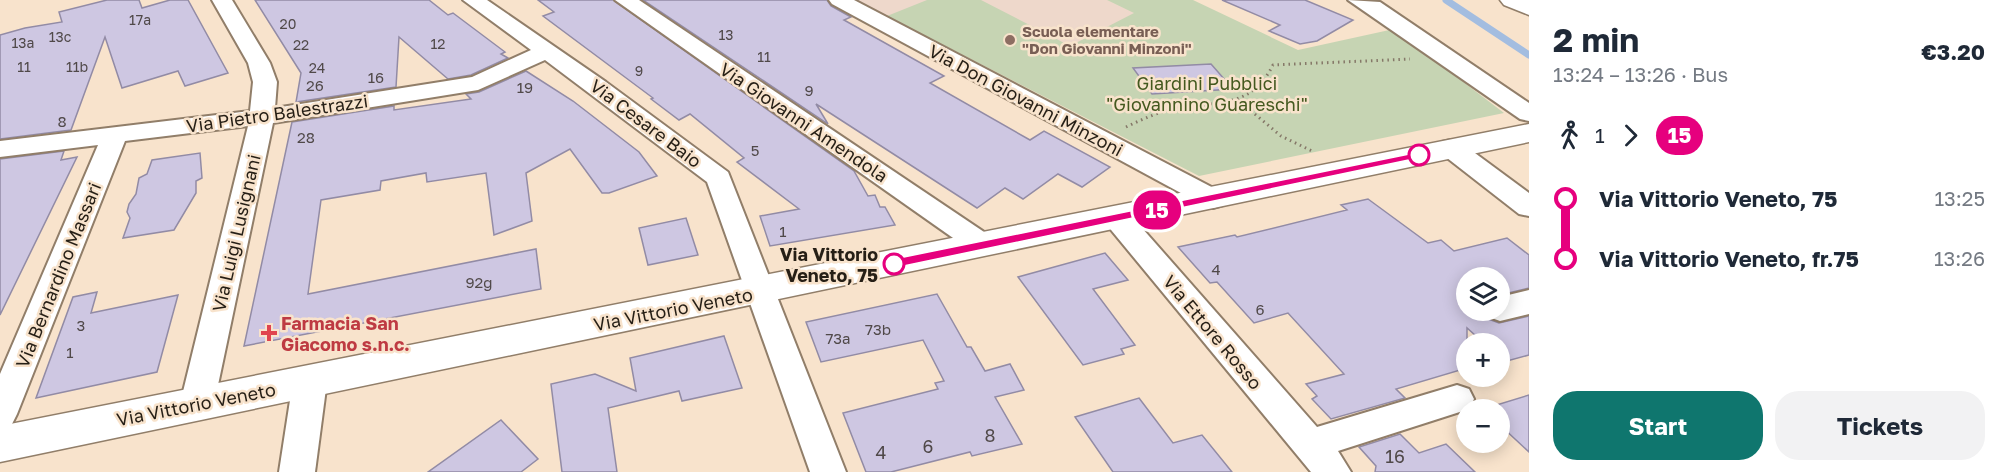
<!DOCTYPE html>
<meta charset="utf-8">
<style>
:root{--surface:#fff;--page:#f2f2f3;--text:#1f2937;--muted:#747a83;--accent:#0f766e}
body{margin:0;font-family:"Golos Text",sans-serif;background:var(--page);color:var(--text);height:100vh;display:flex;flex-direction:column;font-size:22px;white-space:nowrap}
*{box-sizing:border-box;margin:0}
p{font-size:20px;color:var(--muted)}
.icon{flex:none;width:33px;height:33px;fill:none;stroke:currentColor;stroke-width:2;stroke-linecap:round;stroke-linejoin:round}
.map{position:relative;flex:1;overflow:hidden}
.sheet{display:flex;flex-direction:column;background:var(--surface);width:480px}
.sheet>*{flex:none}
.badge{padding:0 12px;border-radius:20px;font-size:21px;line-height:39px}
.controls{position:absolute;left:1456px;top:267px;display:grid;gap:12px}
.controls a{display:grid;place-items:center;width:54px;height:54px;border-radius:50%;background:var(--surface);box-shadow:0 3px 15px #0003;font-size:30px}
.map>.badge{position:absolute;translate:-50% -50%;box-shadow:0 0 0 3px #fff}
.legs{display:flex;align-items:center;gap:9px;height:66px;padding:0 24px;font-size:20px}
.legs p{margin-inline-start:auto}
.summary{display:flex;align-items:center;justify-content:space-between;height:102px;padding:0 24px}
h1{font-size:33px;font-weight:700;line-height:45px}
.action{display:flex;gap:12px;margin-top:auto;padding:12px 24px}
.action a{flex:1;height:69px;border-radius:24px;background:var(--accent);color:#fff;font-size:24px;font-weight:700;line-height:69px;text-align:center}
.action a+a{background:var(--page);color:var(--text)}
ul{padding:0 24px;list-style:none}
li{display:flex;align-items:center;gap:21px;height:60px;font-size:22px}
li i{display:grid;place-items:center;width:9px;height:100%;margin:0 8px;background:currentColor}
li i::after{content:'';width:15px;height:15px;margin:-8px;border:4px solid;border-radius:50%;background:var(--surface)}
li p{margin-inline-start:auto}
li:first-child i{background:linear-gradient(#0000 50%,currentColor 0)}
li:last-child i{background:linear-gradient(currentColor 50%,#0000 0)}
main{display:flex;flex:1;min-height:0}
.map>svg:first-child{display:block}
</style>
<main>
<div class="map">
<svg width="1529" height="472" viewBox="0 0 1529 472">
<rect width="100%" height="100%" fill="#f8e3cc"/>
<!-- education -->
<polygon fill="#eed8cb" points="856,0 1160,0 1012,79"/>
<!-- green -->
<polygon fill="#c6d4b3" points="927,0 981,0 1070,46 1134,13 1107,0 1193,0 1298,50 1394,29 1504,113 1199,176 887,16"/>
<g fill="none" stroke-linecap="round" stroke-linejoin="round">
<!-- stream -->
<polyline stroke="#a3bde0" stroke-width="7" points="1446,0 1529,55"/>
</g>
<!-- building -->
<g fill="#cec7e2" stroke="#928ba5" stroke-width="1.5">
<polygon points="107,0 139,0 142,8 170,0 188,0 228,73 185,86 178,71 122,88 105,37 71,130 0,139 0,35 25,28 62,22 59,12"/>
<polygon points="255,0 429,0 448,15 453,13 505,52 501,54 508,58 471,75 448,79 399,37 396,87 296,102 301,73"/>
<polygon points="538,0 613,0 854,171 868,196 875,195 880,207 885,207 895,225 770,246 760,216 799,209 737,162 744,158 690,114 679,120 651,99 653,98 543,16 554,12"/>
<polygon points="643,0 827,0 831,6 851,17 844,20 944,76 930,83 1030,140 1044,131 1110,167 1082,187 1058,174 1023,199 1005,188 977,208 816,104 828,124"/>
<polygon points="1222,0 1305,0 1353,20 1317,41 1300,44 1269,31 1280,25"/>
<polygon points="1211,64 1233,89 1152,94 1133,68"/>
<polygon points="526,71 573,101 639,152 657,176 609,193 602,193 570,149 526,173 532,221 494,235 486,173 427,182 426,173 381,181 380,190 321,200 308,294 536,249 541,289 244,346 292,122 394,106 394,110 471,99 466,94 479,92"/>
<polygon points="64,151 61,160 77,157 0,315 0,159"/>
<polygon points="200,153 202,178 196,181 196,193 174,230 123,238 130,218 127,212 129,204 136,194 139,178 147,174 152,160"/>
<polygon points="1368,199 1428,243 1441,240 1454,251 1507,238 1529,255 1529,288 1500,295 1500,278 1467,278 1467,310 1483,310 1488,319 1499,323 1529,316 1529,355 1507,361 1500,356 1500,344 1485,344 1467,328 1467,368 1396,389 1405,398 1331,419 1312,399 1317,396 1306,384 1344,374 1288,313 1254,323 1217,282 1210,283 1178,247 1235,235 1237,237 1347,210 1341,205"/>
<polygon points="686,218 698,255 648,265 639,228"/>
<polygon points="1105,253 1128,280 1093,289 1135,345 1121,349 1124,354 1083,365 1018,277"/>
<polygon points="97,292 91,313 178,295 157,372 36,398 73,297"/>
<polygon points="937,294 967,347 971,347 985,371 1010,364 1024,390 995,397 1022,444 972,456 970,452 891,472 866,472 843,413 938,389 935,383 944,381 923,340 821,362 806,322"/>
<polygon points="724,336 742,388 682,401 679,391 608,408 617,472 562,472 551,384 595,374 636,391 630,358"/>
<polygon points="1529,395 1529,452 1501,426 1505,424 1500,418 1500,410 1490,407"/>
<polygon points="1139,398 1173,443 1202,435 1232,472 1113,472 1075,417"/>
<polygon points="501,420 538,459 521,472 428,472"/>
<polygon points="1400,434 1419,453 1446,444 1475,472 1375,472 1376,466 1359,447"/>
</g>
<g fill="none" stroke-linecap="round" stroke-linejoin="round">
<defs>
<g id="minor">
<polygon points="212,0 232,0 270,63 277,82 275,108 472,77 531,50 463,0 487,0 606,82 728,172 846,472 810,472 707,182 545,60 478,90 273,123 214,404 209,414 197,418 185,414 180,404 248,126 125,141 17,414 12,424 0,429 0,374 98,145 0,157 0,141 250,111 253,82 248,63"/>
<polygon points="615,0 639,0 993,238 997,245 993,252 983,255 973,252"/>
<polygon points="829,0 854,0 1223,193 1227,199 1223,205 1213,208 1203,205 832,4"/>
<polygon points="1348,0 1380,2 1529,103 1529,121 1520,119"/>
<polygon points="1451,140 1460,142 1529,193 1529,216 1519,214 1442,154 1438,148 1442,142"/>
<polygon points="1117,209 1127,211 1317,427 1457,385 1469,389 1474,399 1469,409 1338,451 1351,472 1311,472 1107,225 1103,218 1107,211"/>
<polygon points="1529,290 1529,314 1500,321 1489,317 1485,310 1500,310 1500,297"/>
<polygon points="310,367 322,371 327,381 315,472 279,472 293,381 298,371"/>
</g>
<g id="major">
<polygon points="1500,0 1529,0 1529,15 1504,5"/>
<polygon points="1529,124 1529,142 0,462 0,426"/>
</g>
</defs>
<!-- minor casing -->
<use href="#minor" stroke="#917e69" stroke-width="4"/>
<!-- major casing -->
<use href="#major" stroke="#917e69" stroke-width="3"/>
<!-- path -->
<g stroke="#857868" stroke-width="3" stroke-dasharray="1.5 4" stroke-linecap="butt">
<polyline points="1238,100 1281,136 1312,151"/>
<path d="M1126 127C1143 119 1160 111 1178 108 1220 101 1251 108 1273 65L1410 59"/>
</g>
<!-- minor -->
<use href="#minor" fill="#fff" fill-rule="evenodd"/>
<!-- major -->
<use href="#major" fill="#fff" fill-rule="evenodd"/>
</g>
<!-- line-1 -->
<polygon fill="#e6007e" stroke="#fff" stroke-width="1.5" points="1419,152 1424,155 1423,157 894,268 888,264 894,259"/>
<!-- markers -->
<circle fill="#8d6e63" stroke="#f8e3cc" stroke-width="2" cx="1010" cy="40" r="6"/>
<g fill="#fff" stroke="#e6007e" stroke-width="3">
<circle cx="1419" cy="155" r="10"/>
<circle cx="894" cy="264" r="10"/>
</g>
<path fill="#e0444e" stroke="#f8e3cc" stroke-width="2" d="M266 324h6v6h6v6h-6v6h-6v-6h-6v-6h6z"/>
<g text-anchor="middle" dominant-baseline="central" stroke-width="5" stroke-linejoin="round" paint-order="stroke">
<!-- far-number labels -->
<g font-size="14" fill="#504949">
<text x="140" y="19">17a</text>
<text x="288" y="23">20</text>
<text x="726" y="34">13</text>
<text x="60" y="36">13c</text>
<text x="23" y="42">13a</text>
<text x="438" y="43">12</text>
<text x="301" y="44">22</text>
<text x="764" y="56">11</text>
<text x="24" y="66">11</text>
<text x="77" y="66">11b</text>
<text x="317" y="67">24</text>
<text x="639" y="70">9</text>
</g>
<!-- far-education labels -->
<g font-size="15" font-weight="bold" fill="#785e54" stroke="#f8e3cc" text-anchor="start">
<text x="1022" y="31">Scuola elementare<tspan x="1022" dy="17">"Don Giovanni Minzoni"</tspan></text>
</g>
<!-- number labels -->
<g font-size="15" fill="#504949">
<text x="376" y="77">16</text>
<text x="315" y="85">26</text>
<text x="525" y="87">19</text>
<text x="809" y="90">9</text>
<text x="62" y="121">8</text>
<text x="306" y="137">28</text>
<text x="755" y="150">5</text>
<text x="783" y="231">1</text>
<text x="1216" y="269">4</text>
<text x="479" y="282">92g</text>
<text x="1260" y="309">6</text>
<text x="81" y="325">3</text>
<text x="878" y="329">73b</text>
<text x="838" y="338">73a</text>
<text x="70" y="352">1</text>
</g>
<!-- park labels -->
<g font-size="18" fill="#44591f" stroke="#f8e3cc">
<text x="1207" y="83">Giardini Pubblici<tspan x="1207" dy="21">"Giovannino Guareschi"</tspan></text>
</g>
<!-- street labels -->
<g font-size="18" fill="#261f16" stroke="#f8e3cc">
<text transform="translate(1026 100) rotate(28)">Via Don Giovanni Minzoni</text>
<text transform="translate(277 113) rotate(-8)">Via Pietro Balestrazzi</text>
<text transform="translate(804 122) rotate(34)">Via Giovanni Amendola</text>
<text transform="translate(646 123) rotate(37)">Via Cesare Baio</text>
<text transform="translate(236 233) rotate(-77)">Via Luigi Lusignani</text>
<text transform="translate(58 275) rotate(-68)">Via Bernardino Massari</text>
<text transform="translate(673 309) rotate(-11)">Via Vittorio Veneto</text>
<text transform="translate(1213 332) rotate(50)">Via Ettore Rosso</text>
<text transform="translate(196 404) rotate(-11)">Via Vittorio Veneto</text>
</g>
<!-- stop labels -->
<g font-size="18" font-weight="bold" fill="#261f16" stroke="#f8e3cc" text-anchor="end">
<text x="878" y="254">Via Vittorio<tspan x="878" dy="21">Veneto, 75</tspan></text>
</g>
<!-- health labels -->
<g font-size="18" font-weight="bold" fill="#be3a42" stroke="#f8e3cc" text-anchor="start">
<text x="281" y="323">Farmacia San<tspan x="281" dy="21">Giacomo s.n.c.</tspan></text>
</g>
<!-- near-number labels -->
<g font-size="18" fill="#504949">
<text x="990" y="435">8</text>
<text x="928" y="446">6</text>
<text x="881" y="452">4</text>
<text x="1395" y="456">16</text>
</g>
</g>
</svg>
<div class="controls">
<a><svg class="icon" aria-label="layers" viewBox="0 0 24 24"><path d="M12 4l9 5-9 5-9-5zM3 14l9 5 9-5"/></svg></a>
<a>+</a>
<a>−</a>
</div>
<b class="badge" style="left:1157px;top:210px;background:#e6007e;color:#fff">15</b>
</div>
<section class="sheet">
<div class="summary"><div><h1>2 min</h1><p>13:24 – 13:26 · Bus</p></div><b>€3.20</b></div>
<div class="legs"><svg class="icon" aria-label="walk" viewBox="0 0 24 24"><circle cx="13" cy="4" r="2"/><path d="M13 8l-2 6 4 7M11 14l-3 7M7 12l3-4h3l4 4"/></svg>1<svg class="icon" aria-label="forward" viewBox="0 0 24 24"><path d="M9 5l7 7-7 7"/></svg><b class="badge" style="background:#e6007e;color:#fff">15</b></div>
<ul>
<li><i style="color:#e6007e"></i><b>Via Vittorio Veneto, 75</b><p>13:25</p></li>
<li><i style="color:#e6007e"></i><b>Via Vittorio Veneto, fr.75</b><p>13:26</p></li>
</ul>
<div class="action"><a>Start</a><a>Tickets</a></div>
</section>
</main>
